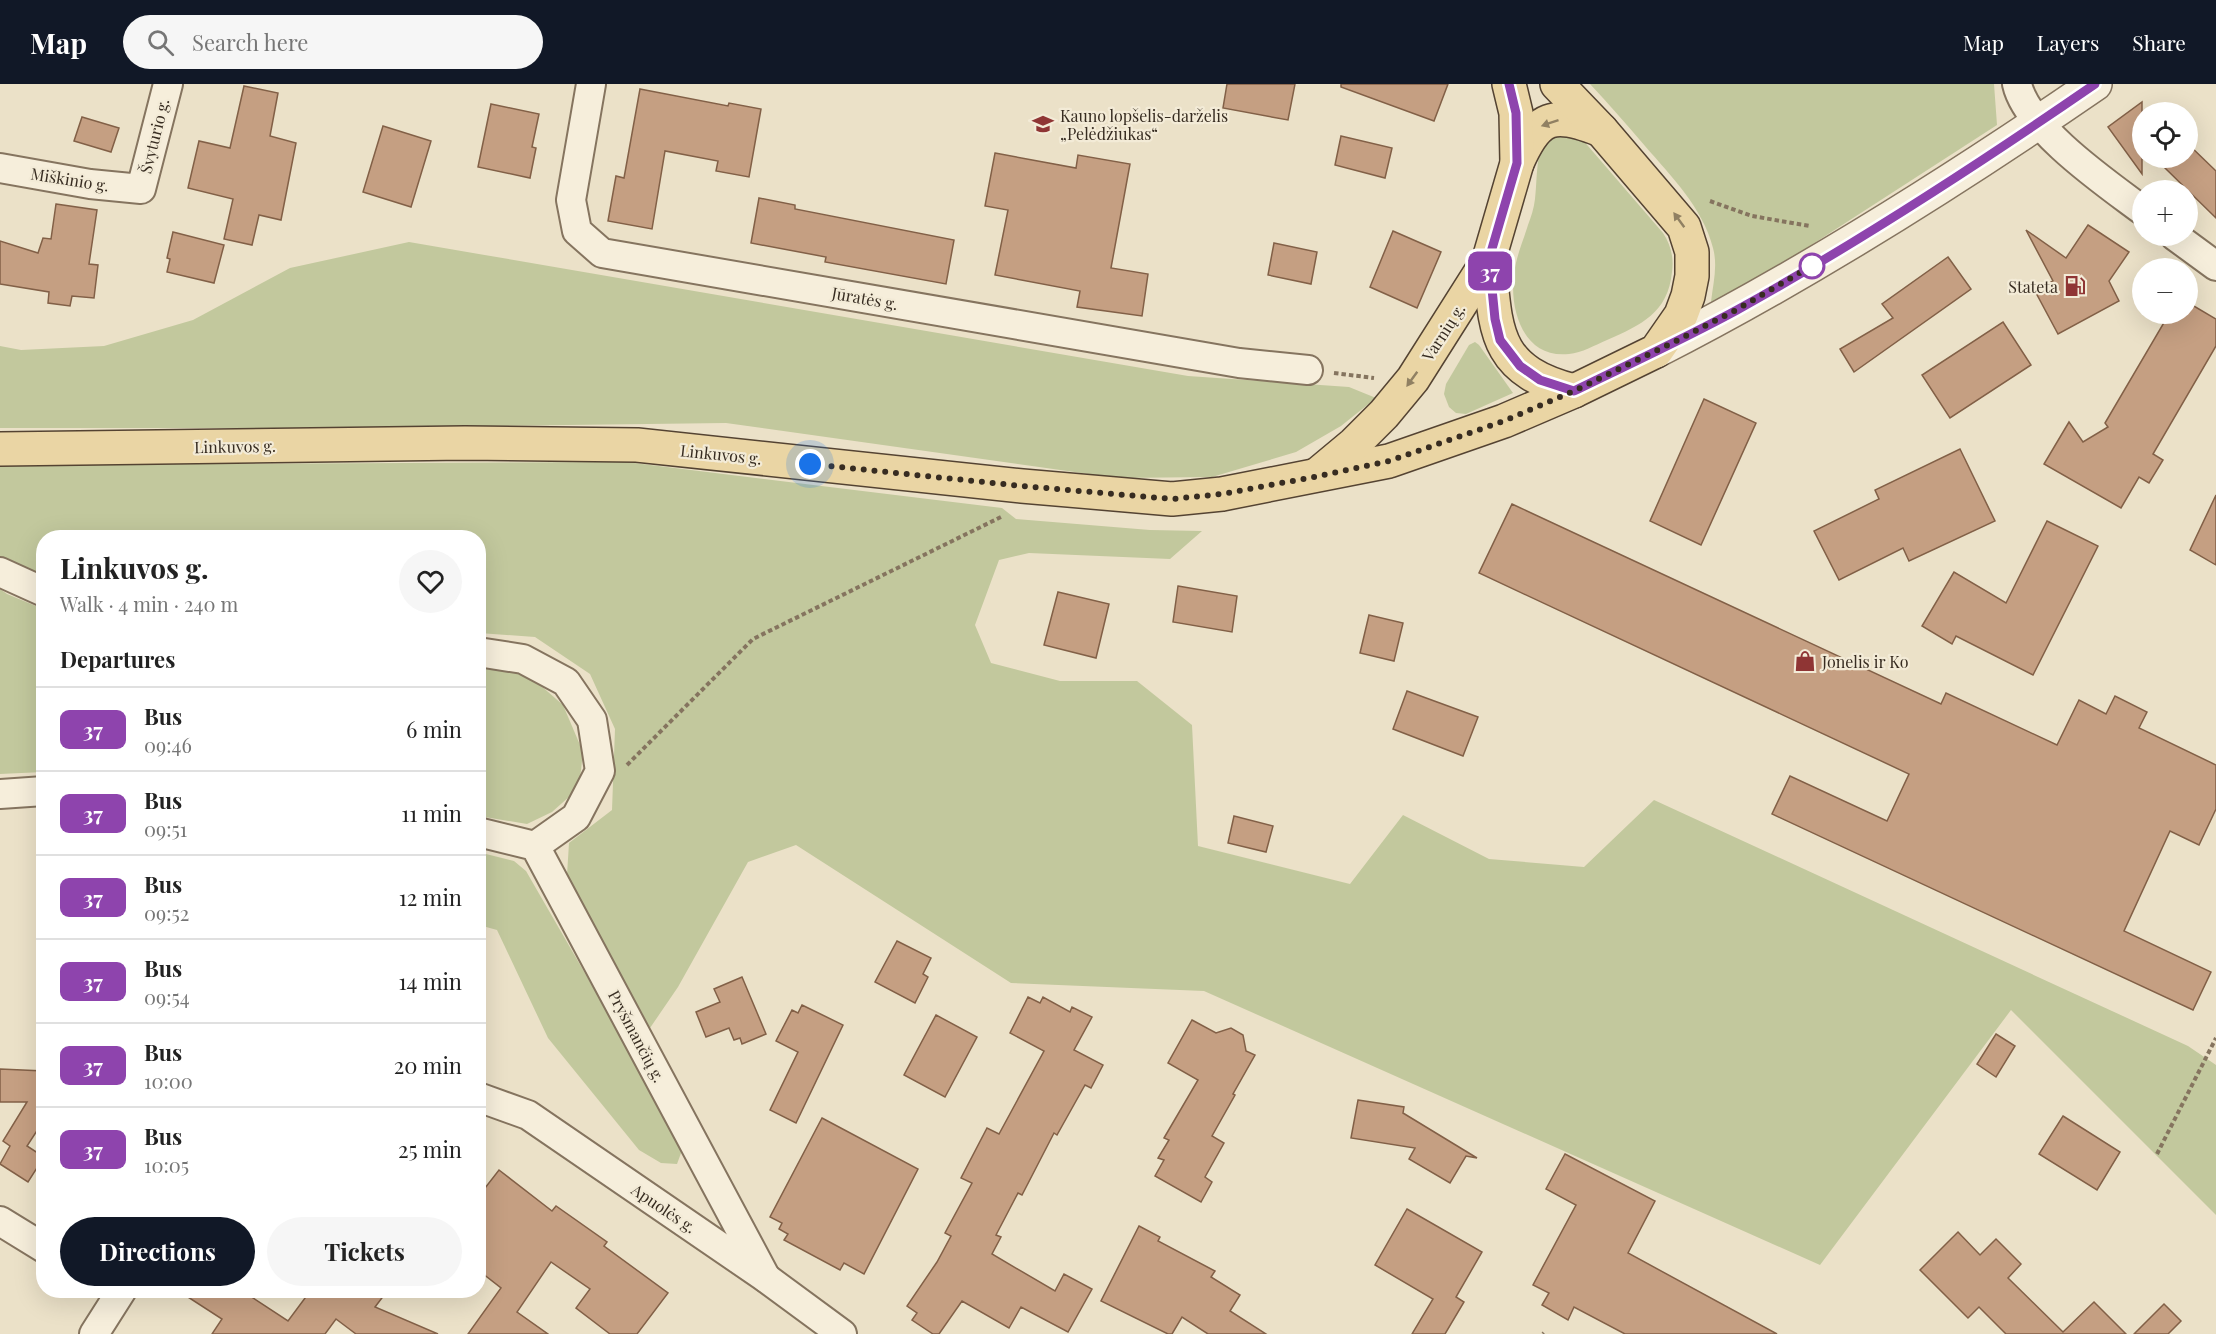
<!DOCTYPE html>
<meta charset="utf-8">
<style>
:root{--surface:#fff;--page:#f6f6f6;--text:#222;--muted:#767676;--line:#e0e0e0;--accent:#111827}
body{margin:0;font-family:"Playfair Display",serif;background:var(--page);color:var(--text);height:100vh;display:flex;flex-direction:column;font-size:22px;white-space:nowrap}
*{box-sizing:border-box;margin:0}
p{font-size:20px;color:var(--muted)}
.icon{flex:none;width:33px;height:33px;fill:none;stroke:currentColor;stroke-width:2;stroke-linecap:round;stroke-linejoin:round}
.map{position:relative;flex:1;overflow:hidden}
.side{position:absolute;left:36px;top:446px;width:450px;height:768px;display:flex;flex-direction:column;background:var(--surface);border-radius:24px;box-shadow:0 6px 24px #0002}
.side>*{flex:none}
.badge{padding:0 12px;border-radius:9px;font-size:21px;line-height:39px}
.fabs{position:absolute;left:2132px;top:18px;display:grid;gap:12px}
.fabs a{display:grid;place-items:center;width:66px;height:66px;border-radius:50%;background:var(--surface);box-shadow:0 6px 24px #0002;font-size:30px}
.you{position:absolute;width:30px;height:30px;margin:-15px;border:4px solid #fff;border-radius:50%;background:#1a73e8;box-shadow:0 0 0 9px #1a73e833}
.map>.badge{position:absolute;translate:-50% -50%;box-shadow:0 0 0 3px #fff}
h2{padding:0 24px;font-size:22px;line-height:54px}
.round{display:grid;place-items:center;flex:none;width:63px;height:63px;border-radius:32px;background:var(--page)}
.headline{display:flex;align-items:center;justify-content:space-between;height:102px;padding:0 24px}
h1{font-size:28px;font-weight:700;line-height:45px}
.cta{display:flex;gap:12px;margin-top:auto;padding:12px 24px}
.cta a{flex:1;height:69px;border-radius:36px;background:var(--accent);color:#fff;font-size:24px;font-weight:700;line-height:69px;text-align:center}
.cta a+a{background:var(--page);color:var(--text)}
ul{padding:0;list-style:none}
li{display:flex;align-items:center;gap:18px;height:84px;padding:0 24px;border-top:2px solid var(--line)}
li div{flex:1}
li b{display:block;font-size:22px}
li em{font-style:normal}
li .badge{min-width:66px;font-weight:700;text-align:center}
header{display:flex;align-items:center;gap:36px;box-sizing:border-box;height:84px;padding:0 30px;background:var(--accent);color:#fff}
header strong{font-size:28px}
nav{display:flex;gap:33px;margin-inline-start:auto;font-size:21px}
.search{width:420px;height:54px;background:var(--page);display:flex;align-items:center;gap:15px;box-sizing:border-box;padding:0 21px;border-radius:33px;color:var(--muted);font-size:22px}
.map>svg:first-child{display:block}
</style>
<header>
<strong>Map</strong>
<div class="search"><svg class="icon" aria-label="search" viewBox="0 0 24 24"><circle cx="10" cy="10" r="6"/><path d="M15 15l6 6"/></svg>Search here</div>
<nav><a>Map</a><a>Layers</a><a>Share</a></nav>
</header>
<div class="map">
<svg width="2216" height="1250" viewBox="0 0 2216 1250">
<rect width="100%" height="100%" fill="#ebe1c8"/>
<!-- green -->
<g fill="#c2c89d">
<path d="M1590 0H1994L1997 41 1754 198 1711 218C1713 200 1718 182 1713 164 1703 124 1671 92 1645 62 1627 41 1609 20 1590 0Z"/>
<path d="M1555 47 1582 55 1663 149C1671 161 1674 174 1672 188 1668 229 1641 241 1607 256 1595 261 1582 269 1569 270 1524 275 1509 227 1514 190 1516 173 1523 157 1528 141 1531 133 1534 124 1535 115 1537 102 1536 71 1543 61 1546 56 1551 52 1555 47Z"/>
<polygon points="409,158 1188,292 1349,303 1376,314 1341,342 1296,368 1212,393 1117,394 726,339 324,344 0,344 0,262 21,266 104,262 193,236 290,184"/>
<polygon points="1475,258 1479,261 1513,309 1466,330 1456,329 1449,323 1444,310 1446,300 1469,261"/>
<polygon points="626,378 1002,424 1016,435 1150,446 1202,447 1170,475 1029,469 999,476 975,541 991,579 1060,597 1137,597 1192,641 1198,762 1350,800 1403,731 1489,775 1584,783 1654,716 2188,962 2216,981 2216,1131 2011,926 1820,1181 1204,907 1011,899 796,761 748,778 678,903 650,944 567,791 569,759 612,726 615,645 590,590 535,553 479,549 478,453 44,453 43,493 0,476 0,381"/>
<polygon points="0,505 7,510 43,525 43,688 0,690"/>
<polygon points="479,585 523,586 563,621 583,668 579,704 552,728 527,740 479,732"/>
<polygon points="478,768 514,777 526,787 684,1061 677,1080 661,1079 639,1066 548,954 497,846 479,841"/>
</g>
<!-- building -->
<g fill="#c59f82" stroke="#826047" stroke-width="1.5">
<polygon points="1227,0 1295,0 1288,36 1223,24"/>
<polygon points="1341,0 1448,0 1434,37 1341,3"/>
<polygon points="244,2 278,9 270,52 296,59 281,136 259,131 252,161 224,155 233,115 188,104 199,57 230,64"/>
<polygon points="640,5 728,22 729,19 761,25 749,93 716,87 718,77 665,67 652,145 608,137 616,92 624,94"/>
<polygon points="2142,18 2142,90 2108,43"/>
<polygon points="491,20 539,30 532,63 536,64 530,94 478,83"/>
<polygon points="82,33 119,44 111,68 74,57"/>
<polygon points="383,42 431,57 411,123 363,108"/>
<polygon points="1341,52 1392,64 1385,94 1335,81"/>
<polygon points="2188,60 2216,87 2216,134 2165,84 2175,74 2187,74"/>
<polygon points="995,69 1076,84 1078,71 1130,80 1111,184 1148,190 1142,232 1077,223 1080,207 995,191 1008,126 985,122"/>
<polygon points="759,114 795,121 795,125 954,156 946,200 825,178 826,173 751,159"/>
<polygon points="56,120 97,126 89,180 98,181 94,214 72,212 70,222 48,219 49,208 0,200 0,157 38,169 43,154 51,155"/>
<polygon points="2088,141 2129,168 2109,197 2119,217 2058,250 2035,207 2053,197 2026,146 2066,174"/>
<polygon points="1393,147 1441,168 1417,224 1370,203"/>
<polygon points="173,148 224,161 214,199 167,188 170,175 167,174"/>
<polygon points="1274,159 1317,168 1311,200 1268,191"/>
<polygon points="1948,173 1971,205 1854,288 1840,265 1893,234 1882,220"/>
<polygon points="2187,218 2216,235 2216,262 2153,370 2163,376 2149,399 2139,393 2121,424 2044,380 2069,338 2083,358 2108,343 2105,339 2169,230 2187,230"/>
<polygon points="2003,238 2031,281 1950,334 1922,291"/>
<polygon points="1704,315 1756,339 1701,461 1650,437"/>
<polygon points="1960,365 1995,437 1909,477 1903,464 1839,496 1814,447 1879,415 1875,406"/>
<polygon points="2216,411 2216,481 2190,466"/>
<polygon points="1512,420 1941,620 1946,609 2057,661 2079,616 2106,630 2115,612 2147,628 2139,644 2216,681 2216,725 2199,761 2170,747 2124,847 2211,888 2193,926 1772,730 1790,692 1887,737 1909,690 1479,489"/>
<polygon points="2047,437 2098,462 2033,591 1956,552 1952,560 1922,542 1954,488 2006,519"/>
<polygon points="1178,502 1237,512 1232,548 1173,538"/>
<polygon points="1058,508 1109,520 1096,574 1044,561"/>
<polygon points="1369,531 1403,539 1394,577 1360,569"/>
<polygon points="1407,607 1478,633 1463,672 1393,645"/>
<polygon points="1234,732 1273,742 1266,768 1228,759"/>
<polygon points="897,857 931,874 923,890 928,893 915,919 875,898"/>
<polygon points="742,893 766,950 742,960 740,954 734,956 729,944 706,953 696,928 720,918 714,905"/>
<polygon points="1028,913 1040,919 1043,913 1070,928 1072,923 1092,933 1074,966 1103,981 1091,1004 1085,1001 1057,1051 1054,1049 1022,1111 1018,1109 996,1151 1001,1153 992,1170 1055,1207 1064,1190 1092,1205 1068,1248 1021,1223 1009,1244 962,1217 939,1250 933,1250 912,1236 917,1229 907,1222 937,1178 951,1152 945,1149 972,1099 961,1094 987,1044 999,1050 1044,967 1010,949"/>
<polygon points="802,921 843,941 796,1039 770,1026 798,968 776,957 792,926 798,929"/>
<polygon points="936,931 977,953 945,1013 904,991"/>
<polygon points="1192,936 1216,949 1231,944 1243,951 1246,967 1255,971 1233,1010 1235,1011 1212,1052 1224,1059 1205,1093 1212,1098 1201,1118 1155,1092 1164,1076 1158,1074 1169,1056 1164,1054 1198,996 1168,979"/>
<polygon points="1996,950 2015,962 1996,993 1977,980"/>
<polygon points="0,985 44,987 44,1036 27,1062 44,1073 28,1098 0,1080 10,1062 3,1057 27,1018 0,1018"/>
<polygon points="1358,1016 1404,1023 1403,1029 1477,1074 1466,1072 1450,1099 1409,1075 1415,1064 1351,1054"/>
<polygon points="2063,1032 2120,1068 2097,1106 2039,1070"/>
<polygon points="822,1034 918,1085 864,1190 844,1179 840,1186 784,1156 788,1150 779,1145 782,1139 770,1133"/>
<polygon points="1565,1070 1655,1117 1628,1169 1777,1250 1625,1250 1574,1223 1568,1236 1542,1221 1549,1209 1533,1201 1576,1121 1546,1105"/>
<polygon points="499,1086 552,1127 556,1122 607,1158 604,1162 668,1209 637,1250 610,1250 576,1224 590,1205 551,1178 517,1228 548,1250 468,1250 501,1204 478,1186 478,1113"/>
<polygon points="1407,1125 1482,1168 1456,1213 1464,1218 1445,1250 1412,1250 1433,1215 1375,1181"/>
<polygon points="1139,1142 1160,1153 1158,1157 1215,1187 1211,1193 1240,1211 1230,1227 1266,1250 1208,1250 1182,1233 1172,1250 1168,1250 1101,1217"/>
<polygon points="1958,1148 1980,1171 1996,1155 2021,1180 2008,1194 2063,1248 2094,1218 2126,1250 2006,1250 1979,1223 1968,1234 1920,1186"/>
<polygon points="177,1206 241,1206 288,1237 311,1206 388,1206 375,1223 438,1250 356,1250 336,1235 325,1250 212,1250 222,1235"/>
<polygon points="2164,1220 2181,1237 2168,1250 2134,1250"/>
</g>
<g fill="none" stroke-linecap="round" stroke-linejoin="round">
<defs>
<g id="minor">
<polyline points="591,0 571,116 577,147 602,169 1239,279 1308,286"/>
<path d="M2017 0C2027 45 2106 99 2142 126"/>
<polyline points="0,84 90,100 141,105 168,0"/>
<polyline points="2175,152 2216,182"/>
<polyline points="0,488 44,508"/>
<polyline points="478,568 523,575 566,598 592,636 600,687 576,733 535,762"/>
<polyline points="0,710 44,707"/>
<polyline points="478,748 535,762 766,1194"/>
<polyline points="478,1013 528,1031 766,1194 842,1250"/>
<polyline points="0,1137 44,1164"/>
<polyline points="94,1250 122,1206"/>
</g>
<path id="tertiary" d="M1656 267C1809 189 1954 97 2095 0"/>
<g id="primary">
<path d="M1517 79C1538 31 1553 27 1601 46"/>
<path d="M1489 175C1496 247 1493 286 1574 307"/>
<polyline points="0,365 465,359 637,361 1022,402 1172,415 1222,410 1389,377 1504,337 1574,307 1656,267 1681,231 1688,212 1692,192 1692,168 1684,143 1602,47 1557,0"/>
<polyline points="1318,390 1354,360 1384,330 1413,295 1489,175 1517,79 1516,29 1509,0"/>
</g>
</defs>
<!-- minor casing -->
<use href="#minor" stroke="#85745f" stroke-width="32"/>
<!-- tertiary casing -->
<use href="#tertiary" stroke="#85745f" stroke-width="36"/>
<!-- primary casing -->
<use href="#primary" stroke="#544332" stroke-width="36"/>
<!-- path -->
<g stroke="#85745f" stroke-width="4" stroke-dasharray="4.5 3" stroke-linecap="butt">
<polyline points="1710,117 1752,132 1810,142"/>
<polyline points="1334,289 1374,294"/>
<polyline points="627,681 753,555 1003,432"/>
<polyline points="2157,1070 2216,954"/>
<polyline points="1543,1250 1544,1249"/>
</g>
<!-- minor -->
<use href="#minor" stroke="#f6eedb" stroke-width="28"/>
<!-- tertiary -->
<use href="#tertiary" stroke="#f6eedb" stroke-width="33"/>
<!-- primary -->
<use href="#primary" stroke="#ead5a4" stroke-width="33"/>
</g>
<!-- one-way arrows -->
<defs><path id="oneway-solid" d="M-6-.8H1V-3.2L6.5 0L1 3.2V.8H-6Z" transform="scale(1.5)"/></defs>
<g fill="#908062">
<use href="#oneway-solid" transform="translate(1550 39) rotate(161)"/>
<use href="#oneway-solid" transform="translate(1679 136) rotate(-126)"/>
<use href="#oneway-solid" transform="translate(1412 295) rotate(126)"/>
</g>
<g fill="none" stroke-linecap="round" stroke-linejoin="round">
<defs>
<path id="line" d="M1509 0 1516 29 1517 79 1489 175 1495 235 1500 256 1520 282 1540 296 1574 307C1629 280 1684 255 1737 226 1861 157 1979 80 2095 0"/>
</defs>
<!-- line casing -->
<use href="#line" stroke="#fff" stroke-width="14"/>
<!-- line -->
<use href="#line" stroke="#8e44ad" stroke-width="9"/>
<!-- walk -->
<polyline stroke="#372c21" stroke-width="6" stroke-dasharray="0 10.8" points="810,380 1022,402 1172,415 1222,410 1314,393 1389,377 1504,337 1574,307 1676,257 1736,226 1815,180 1812,182"/>
</g>
<!-- icons -->
<defs>
<symbol id="school-bare" viewBox="-9 -9 18 18"><path d="M0-5L7-2L0 1L-7-2ZM-4 1L0 2.5L4 1V4Q0 6-4 4Z" fill="#8f3534" stroke="#f3ebd7" stroke-width="2.5" paint-order="stroke"/></symbol>
<symbol id="fuel-bare" viewBox="-9 -9 18 18"><path d="M-5.5-6h7V0h2V4h1.3V-2.5L3-4.5l.8-.8L6-3V5H2.5V1h-1V6h-7ZM-4.2-4.7v3.2H.2V-4.7Z" fill="#8f3534" stroke="#f3ebd7" stroke-width="2.5" paint-order="stroke"/></symbol>
<symbol id="shop-bare" viewBox="-9 -9 18 18"><path d="M-5-2.5h2.3a2.7 3.5 0 0 1 5.4 0H5L5.5 6h-11ZM-1.5-2.5h3a1.5 2.3 0 0 0-3 0Z" fill="#8f3534" stroke="#f3ebd7" stroke-width="2.5" paint-order="stroke"/></symbol>
</defs>
<g fill-rule="evenodd">
<use href="#school-bare" x="1028" y="25" width="30" height="30"/>
<use href="#fuel-bare" x="2060" y="187" width="30" height="30"/>
<use href="#shop-bare" x="1790" y="562" width="30" height="30"/>
</g>
<!-- markers -->
<circle fill="#fff" stroke="#8e44ad" stroke-width="3" cx="1812" cy="182" r="12"/>
<g text-anchor="middle" dominant-baseline="central" stroke-width="4.5" stroke-linejoin="round" paint-order="stroke">
<!-- poi labels -->
<g font-size="16" fill="#372c21" stroke="#f3ebd7" text-anchor="start">
<text x="1060" y="31">Kauno lopšelis-darželis<tspan x="1060" dy="18">„Pelėdžiukas“</tspan></text>
<text x="2058" y="202" text-anchor="end">Stateta</text>
<text x="1822" y="577">Jonelis ir Ko</text>
</g>
<!-- street labels -->
<g font-size="16" fill="#372c21" stroke="#f3ebd7">
<text transform="translate(154 52) rotate(-76)">Švyturio g.</text>
<text transform="translate(70 95) rotate(9)">Miškinio g.</text>
<text transform="translate(865 214) rotate(10)">Jūratės g.</text>
<text transform="translate(1443 248) rotate(-57)">Varnių g.</text>
<text transform="translate(235 362) rotate(-1)">Linkuvos g.</text>
<text transform="translate(721 370) rotate(6)">Linkuvos g.</text>
<text transform="translate(637 952) rotate(62)">Pryšmančių g.</text>
<text transform="translate(664 1124) rotate(34)">Apuolės g.</text>
</g>
</g>
</svg>
<div class="fabs">
<a><svg class="icon" aria-label="locate" viewBox="0 0 24 24"><circle cx="12" cy="12" r="6"/><path d="M12 2v4M12 18v4M2 12h4M18 12h4"/></svg></a>
<a>+</a>
<a>−</a>
</div>
<div class="you" style="left:810px;top:380px"></div>
<b class="badge" style="left:1490px;top:187px;background:#8e44ad;color:#fff">37</b>
<section class="side">
<div class="headline"><div><h1>Linkuvos g.</h1><p>Walk · 4 min · 240 m</p></div><a class="round"><svg class="icon" aria-label="heart" viewBox="0 0 24 24"><path d="M12 20l-8-8c-3-5 5-10 8-4 3-6 11-1 8 4z"/></svg></a></div>
<h2>Departures</h2>
<ul>
<li><span class="badge" style="background:#8e44ad;color:#fff">37</span><div><b>Bus</b><p>09:46</p></div><em>6 min</em></li>
<li><span class="badge" style="background:#8e44ad;color:#fff">37</span><div><b>Bus</b><p>09:51</p></div><em>11 min</em></li>
<li><span class="badge" style="background:#8e44ad;color:#fff">37</span><div><b>Bus</b><p>09:52</p></div><em>12 min</em></li>
<li><span class="badge" style="background:#8e44ad;color:#fff">37</span><div><b>Bus</b><p>09:54</p></div><em>14 min</em></li>
<li><span class="badge" style="background:#8e44ad;color:#fff">37</span><div><b>Bus</b><p>10:00</p></div><em>20 min</em></li>
<li><span class="badge" style="background:#8e44ad;color:#fff">37</span><div><b>Bus</b><p>10:05</p></div><em>25 min</em></li>
</ul>
<div class="cta"><a>Directions</a><a>Tickets</a></div>
</section>
</div>
